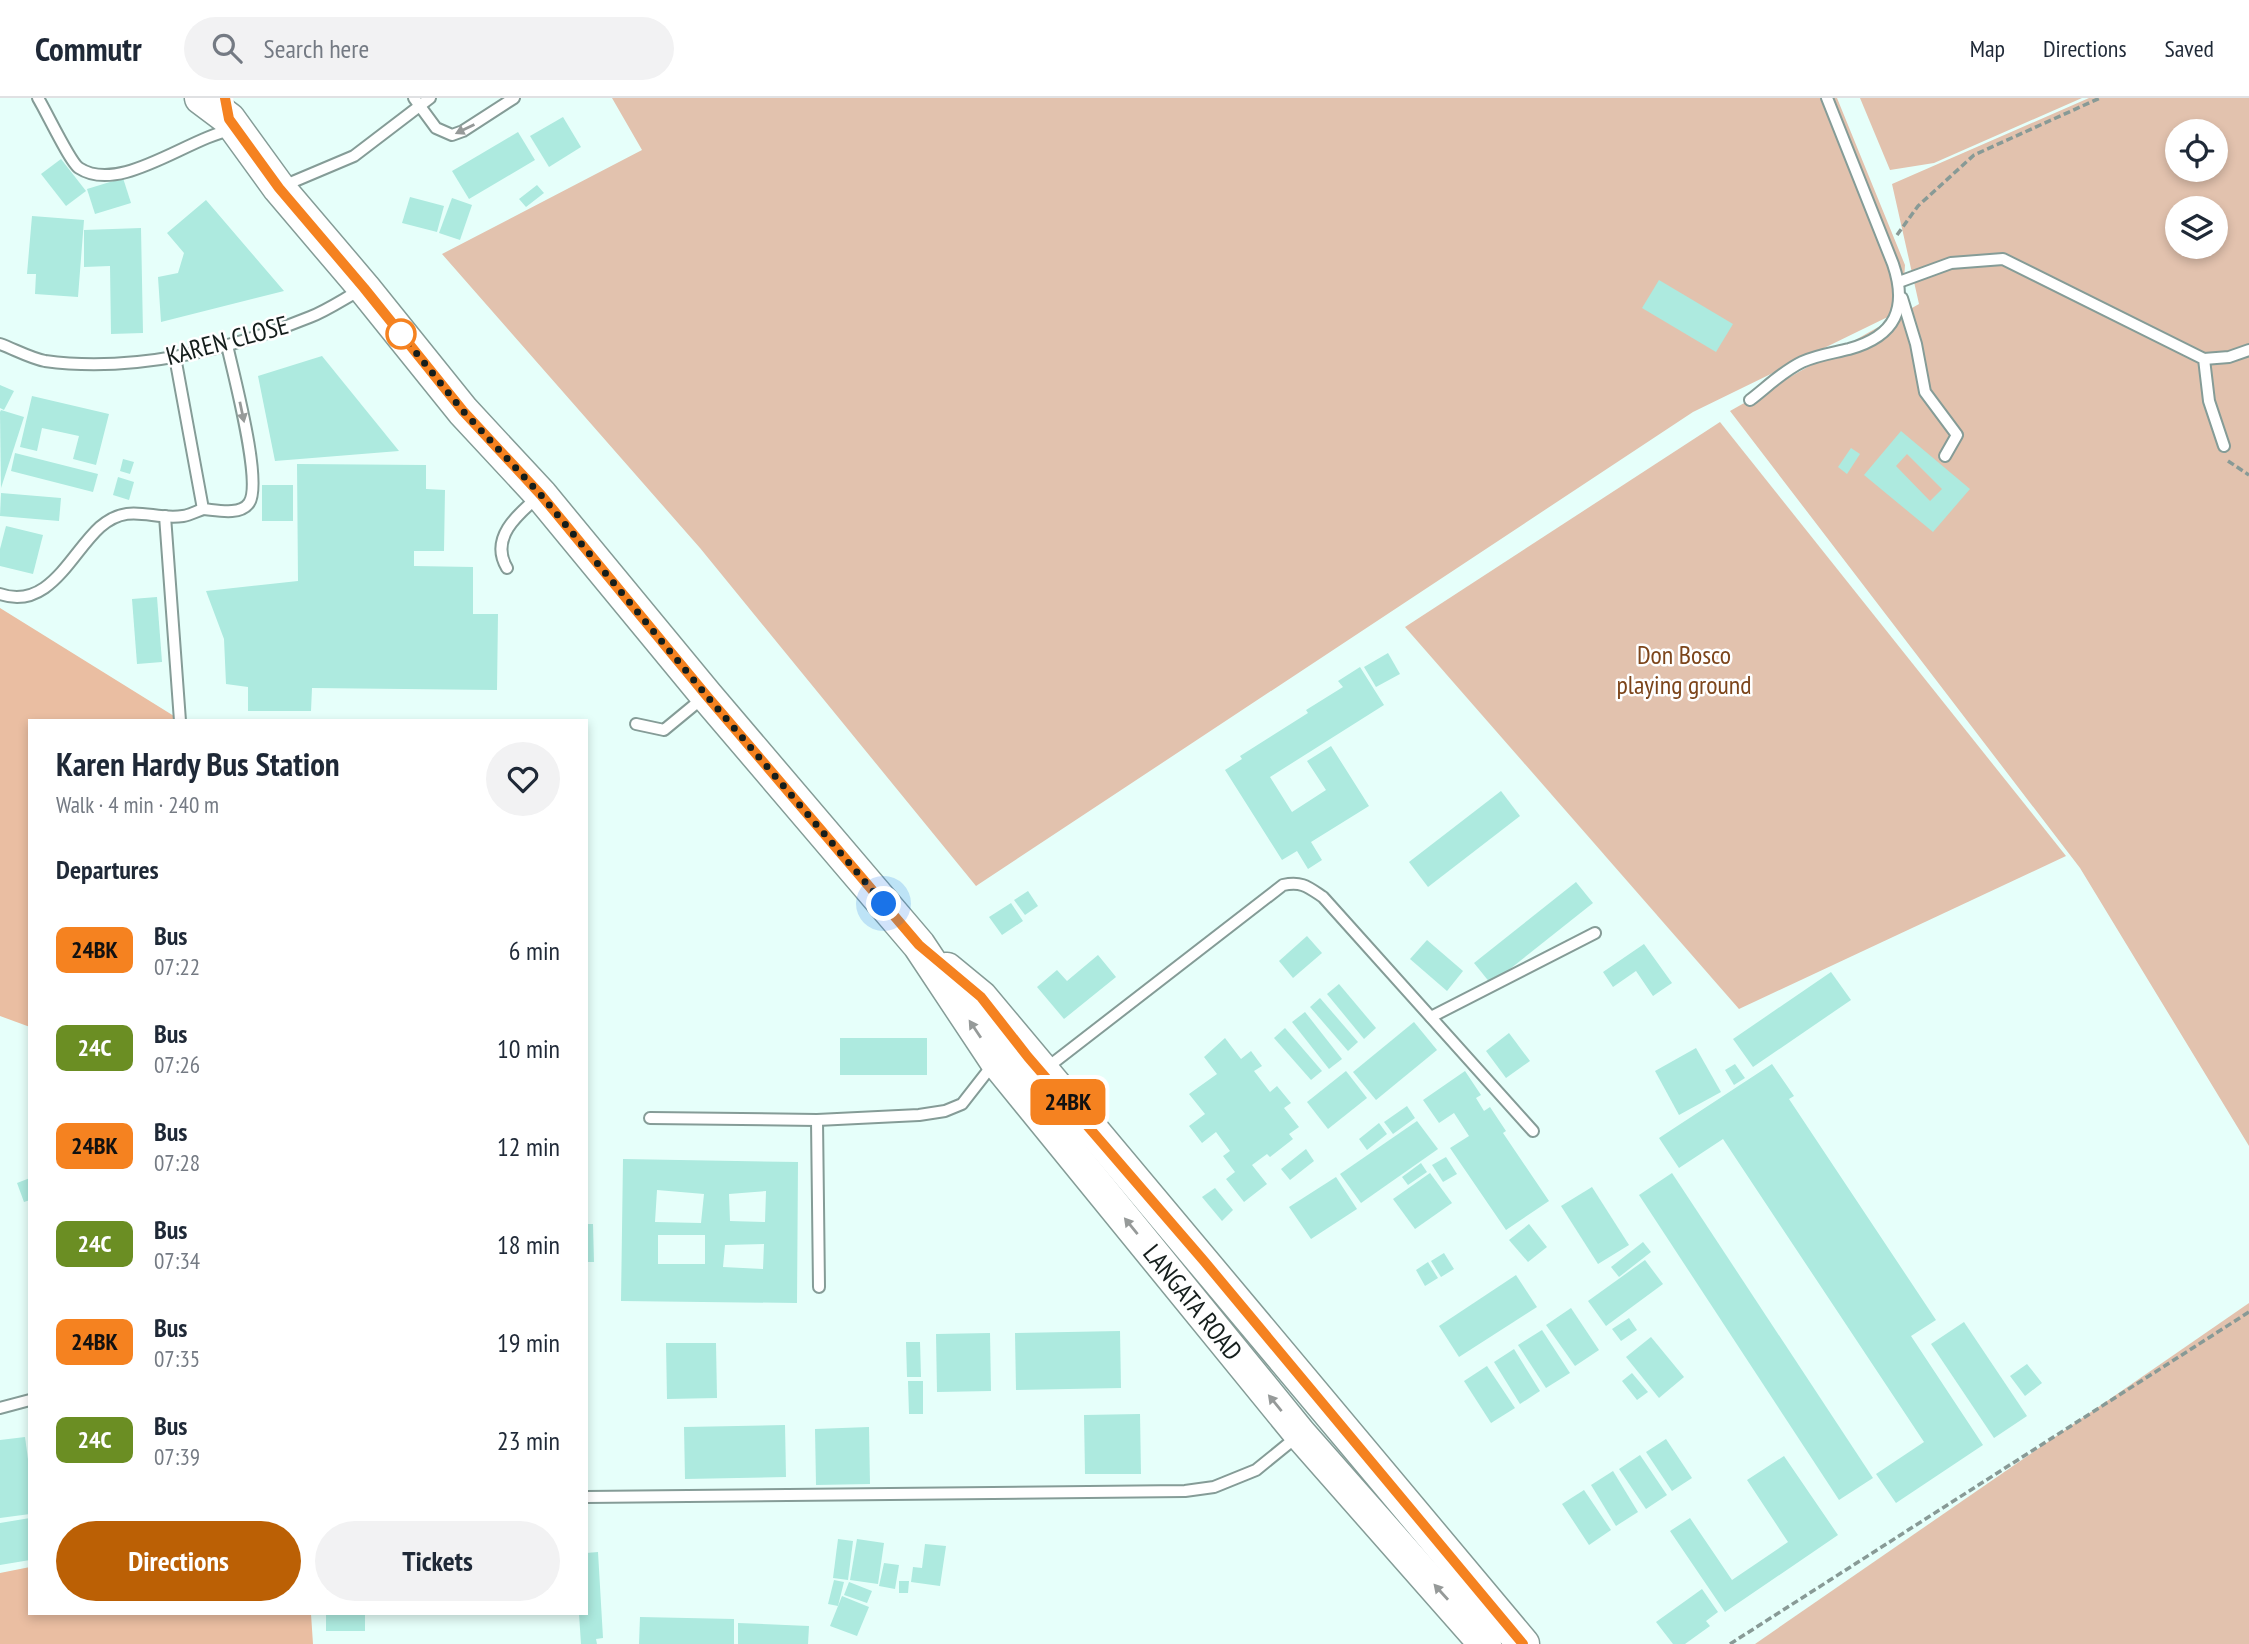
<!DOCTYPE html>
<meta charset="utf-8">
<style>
:root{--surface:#fff;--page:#f2f2f3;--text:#1f2937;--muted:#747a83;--line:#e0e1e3;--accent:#bb6005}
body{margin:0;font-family:"PT Sans Narrow",sans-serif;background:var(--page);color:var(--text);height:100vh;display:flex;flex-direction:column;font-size:26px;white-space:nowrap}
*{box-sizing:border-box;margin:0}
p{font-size:23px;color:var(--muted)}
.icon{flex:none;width:38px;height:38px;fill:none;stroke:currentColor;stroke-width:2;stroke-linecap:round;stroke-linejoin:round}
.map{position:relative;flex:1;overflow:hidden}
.panel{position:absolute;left:28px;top:621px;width:560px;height:896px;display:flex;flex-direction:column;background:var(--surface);border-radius:0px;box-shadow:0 4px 10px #0003}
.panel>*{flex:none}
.badge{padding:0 14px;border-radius:10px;font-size:24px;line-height:46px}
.tools{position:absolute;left:2165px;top:21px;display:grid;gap:14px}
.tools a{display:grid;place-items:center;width:63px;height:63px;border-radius:50%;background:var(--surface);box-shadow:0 4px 10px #0003;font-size:35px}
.you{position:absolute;width:35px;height:35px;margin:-18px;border:5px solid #fff;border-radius:50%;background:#1a73e8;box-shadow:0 0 0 10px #1a73e833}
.map>.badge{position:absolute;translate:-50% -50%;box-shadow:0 0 0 4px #fff}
h2{padding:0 28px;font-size:26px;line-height:63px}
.round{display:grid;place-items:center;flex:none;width:74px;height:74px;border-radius:37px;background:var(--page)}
.overview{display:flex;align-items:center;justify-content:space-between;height:119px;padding:0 28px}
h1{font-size:33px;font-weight:800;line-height:52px}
.action{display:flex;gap:14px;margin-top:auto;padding:14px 28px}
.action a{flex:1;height:80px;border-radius:42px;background:var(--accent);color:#fff;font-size:28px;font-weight:800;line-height:80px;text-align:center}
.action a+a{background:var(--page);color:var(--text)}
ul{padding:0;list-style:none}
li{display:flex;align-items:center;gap:21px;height:98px;padding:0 28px}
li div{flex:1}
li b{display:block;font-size:26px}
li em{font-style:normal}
li .badge{min-width:77px;font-weight:700;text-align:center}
header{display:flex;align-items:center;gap:42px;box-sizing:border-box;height:98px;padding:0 35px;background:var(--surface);border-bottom:2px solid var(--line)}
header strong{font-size:33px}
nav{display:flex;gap:38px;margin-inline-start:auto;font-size:24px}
.search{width:490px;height:63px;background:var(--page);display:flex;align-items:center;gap:18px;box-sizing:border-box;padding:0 24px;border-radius:38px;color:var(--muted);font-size:26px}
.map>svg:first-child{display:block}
</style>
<header>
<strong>Commutr</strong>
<div class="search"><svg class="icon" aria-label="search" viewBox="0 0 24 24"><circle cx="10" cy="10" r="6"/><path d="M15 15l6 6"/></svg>Search here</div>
<nav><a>Map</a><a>Directions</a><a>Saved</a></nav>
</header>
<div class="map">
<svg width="2249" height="1546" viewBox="0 0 2249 1546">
<rect width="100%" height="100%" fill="#e6fffa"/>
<!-- green -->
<g fill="#e2c2ae" fill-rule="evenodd">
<polygon points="612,0 1837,0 1905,167 1902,212 1693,314 976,788 700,450 442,156 642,52"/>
<polygon points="1860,0 2082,0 1934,65 1890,72"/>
<path d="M2089 0H2249V1048L2080 770 1730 313 1919 206 1892 86ZM2177 33H2216V72H2177ZM2177 110H2216V149H2177Z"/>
<polygon points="1720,324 2066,758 1739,911 1405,529"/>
<polygon points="2249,1205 2249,1546 1755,1546"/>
</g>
<!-- forest -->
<g fill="#eabea2">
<polygon points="0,510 182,623 30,623 30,929 0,918"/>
<polygon points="30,1469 30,1516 311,1516 313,1546 0,1546 0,1475"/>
</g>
<!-- building -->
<g fill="#adeadf" fill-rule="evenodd">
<polygon points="563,19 581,49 549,69 530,38"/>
<polygon points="518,34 535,62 469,101 452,73"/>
<polygon points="61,61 86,93 66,108 41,76"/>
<polygon points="123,80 131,105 95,116 87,91"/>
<polygon points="537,87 544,95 526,109 519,101"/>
<polygon points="410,99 444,108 437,134 402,125"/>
<polygon points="452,100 472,107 460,142 439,135"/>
<polygon points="206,102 284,193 161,224 158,179 178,175 184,155 167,135"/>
<polygon points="32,118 84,122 78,199 35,196 36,176 27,176"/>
<polygon points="141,130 143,235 111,236 110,168 84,169 84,132"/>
<polygon points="1659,182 1733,226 1716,254 1642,210"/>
<polygon points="322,258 399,353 275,363 258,278"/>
<polygon points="0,287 14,293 4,312 0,310"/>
<polygon points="32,298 109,316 96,367 73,361 79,338 42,330 37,353 20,349"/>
<polygon points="1,312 24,319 1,390 0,314"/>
<path d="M1901 333 1970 391 1933 434 1864 377ZM1907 356 1942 391 1930 403 1896 368Z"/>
<polygon points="1851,350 1860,356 1847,376 1838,369"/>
<polygon points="15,355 98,376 93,394 11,373"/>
<polygon points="123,361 134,364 130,376 120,373"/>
<polygon points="297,366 426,367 426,391 445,392 444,453 414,453 414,468 473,469 473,516 498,516 497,592 312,590 311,613 248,613 248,589 226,586 224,541 206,493 298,483"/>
<polygon points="118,379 134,384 129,402 113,397"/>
<rect x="262" y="387" width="31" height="36"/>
<polygon points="1,395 61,400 59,423 0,418"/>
<polygon points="6,428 43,437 33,476 0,468 0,451"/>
<polygon points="157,499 162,564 137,566 132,501"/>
<polygon points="1388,555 1400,576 1376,589 1364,569"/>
<polygon points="1360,569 1384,607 1270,679 1292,714 1326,692 1307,663 1331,648 1369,708 1311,744 1322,762 1308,771 1297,753 1282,762 1225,672 1242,661 1240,658 1308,615 1306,612 1343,589 1338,583"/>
<polygon points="1501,693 1520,718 1428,789 1409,764"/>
<polygon points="1576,784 1593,805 1491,886 1474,865"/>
<polygon points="1028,793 1038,808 1025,817 1014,802"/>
<polygon points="1011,805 1023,823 1002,837 989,819"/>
<polygon points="1307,838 1322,855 1293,880 1279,863"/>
<polygon points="1427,842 1463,873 1447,893 1410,861"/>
<polygon points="1644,846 1672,885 1653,898 1636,873 1613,889 1603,874"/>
<polygon points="1098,857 1116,879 1064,921 1037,889 1057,872 1067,883"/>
<polygon points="1831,874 1851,902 1753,969 1733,941"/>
<polygon points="1339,886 1376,930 1364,941 1327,896"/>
<polygon points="1320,900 1358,944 1348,953 1310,909"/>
<polygon points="1305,914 1342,961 1329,971 1292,924"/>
<polygon points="1414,924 1437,952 1376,1002 1353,974"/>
<polygon points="1285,930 1322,973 1311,982 1274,940"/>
<polygon points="1509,935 1530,963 1506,980 1486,953"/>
<rect x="840" y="940" width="87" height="37"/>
<polygon points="1225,940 1241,961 1251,953 1262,968 1254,973 1270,994 1277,988 1291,1005 1284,1010 1299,1029 1289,1036 1293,1041 1270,1059 1267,1056 1252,1067 1267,1086 1244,1104 1226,1081 1235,1074 1223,1058 1230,1053 1216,1034 1202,1045 1189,1028 1205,1016 1189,996 1217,976 1204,959"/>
<polygon points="1696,950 1721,994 1679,1017 1655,973"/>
<polygon points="1735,966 1745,980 1734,987 1725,972"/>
<polygon points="1772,966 1794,998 1789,1001 1936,1222 1911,1238 1983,1347 1896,1405 1876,1376 1924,1344 1723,1041 1679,1070 1659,1040"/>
<polygon points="1346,973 1367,1000 1328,1031 1307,1004"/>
<polygon points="1465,973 1481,997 1476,1000 1484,1013 1490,1009 1506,1033 1503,1035 1549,1103 1506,1132 1450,1050 1469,1038 1454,1015 1439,1025 1423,1002"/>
<polygon points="1407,1008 1415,1020 1393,1036 1384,1024"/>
<polygon points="1417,1023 1438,1051 1361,1105 1340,1076"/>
<polygon points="1379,1025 1387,1036 1367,1052 1359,1041"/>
<polygon points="1306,1051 1314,1063 1290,1082 1281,1071"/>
<polygon points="1446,1059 1457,1076 1443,1084 1432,1067"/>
<path d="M623 1061 798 1064 797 1205 621 1203ZM657 1092 704 1096 701 1125 655 1124ZM766 1093 765 1124 730 1123 729 1096ZM658 1137H705V1166H658ZM764 1146 763 1171 723 1169 725 1147Z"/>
<polygon points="1421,1065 1427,1074 1408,1087 1402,1079"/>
<polygon points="1430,1075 1452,1105 1415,1131 1393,1101"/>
<polygon points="1672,1075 1873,1380 1839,1402 1639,1097"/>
<polygon points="1336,1079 1357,1111 1311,1141 1289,1109"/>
<polygon points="30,1080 30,1102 24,1104 17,1085"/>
<polygon points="1592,1089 1629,1147 1598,1166 1561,1108"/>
<polygon points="1215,1090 1233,1112 1222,1123 1202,1099"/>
<polygon points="586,1126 593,1126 594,1164 586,1164"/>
<polygon points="1529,1126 1547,1149 1528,1164 1509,1142"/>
<polygon points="1643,1144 1651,1154 1619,1179 1611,1169"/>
<polygon points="1444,1155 1454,1171 1441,1179 1431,1163"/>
<polygon points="1645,1162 1663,1186 1606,1228 1588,1203"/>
<polygon points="1428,1164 1438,1180 1425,1188 1416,1172"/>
<polygon points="1516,1177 1537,1209 1459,1259 1439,1228"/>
<polygon points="1571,1210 1599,1252 1575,1268 1546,1227"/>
<polygon points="1629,1220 1637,1232 1621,1243 1612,1231"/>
<polygon points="1964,1224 2027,1318 1994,1340 1931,1246"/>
<polygon points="1542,1232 1570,1275 1546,1290 1518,1247"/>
<polygon points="1120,1233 1121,1290 1016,1292 1015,1235"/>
<polygon points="990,1235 991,1293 937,1294 936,1236"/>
<polygon points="1651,1239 1684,1279 1659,1300 1626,1259"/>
<polygon points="906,1244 920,1244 921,1279 907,1279"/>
<polygon points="666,1245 716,1245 717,1300 667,1301"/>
<polygon points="1514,1251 1540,1293 1520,1306 1494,1264"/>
<polygon points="2027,1266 2042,1285 2025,1298 2010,1278"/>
<polygon points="1487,1268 1515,1310 1491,1325 1464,1283"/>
<polygon points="1632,1275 1648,1294 1637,1302 1622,1283"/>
<polygon points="908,1283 923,1283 923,1316 909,1316"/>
<polygon points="1140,1316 1141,1376 1085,1376 1084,1317"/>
<polygon points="785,1327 786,1379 685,1381 684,1329"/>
<polygon points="869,1329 870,1386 816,1387 815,1331"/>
<polygon points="25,1339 30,1376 30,1416 0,1420 0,1342"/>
<polygon points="1666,1341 1692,1380 1672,1393 1646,1354"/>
<polygon points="1640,1357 1667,1397 1646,1411 1619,1371"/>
<polygon points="1784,1358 1838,1437 1725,1514 1670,1433 1690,1420 1732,1482 1788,1444 1747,1382"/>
<polygon points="1613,1373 1638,1414 1616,1428 1591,1387"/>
<polygon points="1584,1392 1611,1432 1589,1447 1562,1406"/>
<polygon points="30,1420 30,1462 0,1467 0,1425"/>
<polygon points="838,1441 853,1443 848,1482 833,1480"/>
<polygon points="857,1441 884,1445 878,1486 850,1482"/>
<polygon points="925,1446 946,1448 940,1488 911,1484 913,1469 922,1470"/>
<polygon points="598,1454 603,1540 596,1541 597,1546 581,1546 579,1516 586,1516 586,1455"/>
<polygon points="884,1465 899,1467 895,1491 879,1488"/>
<polygon points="834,1482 844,1484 838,1508 828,1506"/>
<polygon points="899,1483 909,1483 908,1495 899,1495"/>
<polygon points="849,1484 872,1493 867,1505 844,1497"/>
<polygon points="1702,1491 1718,1514 1706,1523 1710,1528 1685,1546 1673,1546 1656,1524"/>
<polygon points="842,1498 869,1509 857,1538 830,1528"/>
<rect x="326" y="1516" width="39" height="17"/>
<polygon points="640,1519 734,1521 734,1546 639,1546"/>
<polygon points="738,1525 809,1528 808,1546 738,1546"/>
</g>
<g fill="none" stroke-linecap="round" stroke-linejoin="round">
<defs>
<g id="service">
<path d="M38 0C46 13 70 64 79 70 120 97 189 39 232 32"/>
<polyline points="414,0 436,30 452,37 463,33 514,0"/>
<polyline points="283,88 354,58 430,0"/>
<polyline points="1899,184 1951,165 2003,161 2204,261 2209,303 2224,348"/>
<polyline points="1902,200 1916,246 1925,294 1957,337 1945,358"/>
<path d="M0 246C14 251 30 260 45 263 132 275 230 252 310 219 328 212 345 200 362 191"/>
<path d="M175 259 203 411C216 412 240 418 249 405 263 385 233 275 227 247"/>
<polyline points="2204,261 2229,259 2249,252"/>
<path d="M1750 302C1767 289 1783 273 1802 264 1817 257 1833 255 1849 251 1896 238 1908 210 1893 166L1827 0"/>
<polyline points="165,418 180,623"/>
<path d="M507 470C489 440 518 416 539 398"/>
<path d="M0 496C49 513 71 455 100 429 130 403 152 423 183 418 190 417 197 413 203 411"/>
<polyline points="636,626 664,632 704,599"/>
<polyline points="1431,919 1595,835"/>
<path d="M1044 972 1283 787C1302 783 1308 789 1323 799L1533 1033"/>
<polyline points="650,1020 817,1022 919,1017 945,1013 962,1006 994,965"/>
<polyline points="817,1022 819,1189"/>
<polyline points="0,1310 30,1302"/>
<polyline points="586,1399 1185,1393 1214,1389 1256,1372 1299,1337"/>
</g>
<g id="secondary">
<polyline points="201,0 229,21 279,90 364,190 463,313 541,397 706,597 919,847 996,963 1300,1336 1485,1546"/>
<polyline points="947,871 981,899 1523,1546"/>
</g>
</defs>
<!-- service casing -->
<use href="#service" stroke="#859c97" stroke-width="14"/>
<!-- secondary casing -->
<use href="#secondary" stroke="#859c97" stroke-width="35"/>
<!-- path -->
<g stroke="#889a96" stroke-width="3.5" stroke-dasharray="7 3.5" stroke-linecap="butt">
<polyline points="1897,137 1918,108 1974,57 2100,0"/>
<polyline points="2228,363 2249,377"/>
<polyline points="1730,1546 2249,1214"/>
</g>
<!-- service -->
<use href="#service" stroke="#fff" stroke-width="10"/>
<!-- secondary -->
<use href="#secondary" stroke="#fff" stroke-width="32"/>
</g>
<!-- one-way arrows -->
<defs><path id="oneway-solid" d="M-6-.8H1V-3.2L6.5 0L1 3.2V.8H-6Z" transform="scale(1.75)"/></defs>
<g fill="#969a99">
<use href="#oneway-solid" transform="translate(465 31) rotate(154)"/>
<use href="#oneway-solid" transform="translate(242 314) rotate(78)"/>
<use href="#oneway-solid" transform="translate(975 931) rotate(-124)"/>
<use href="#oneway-solid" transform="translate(1131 1128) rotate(-129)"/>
<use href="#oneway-solid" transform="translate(1275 1305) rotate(-129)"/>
<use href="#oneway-solid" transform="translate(1441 1494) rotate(-132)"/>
</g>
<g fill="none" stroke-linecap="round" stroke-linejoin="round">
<defs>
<polyline id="line" points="225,0 229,21 279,90 364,190 463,313 541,397 706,597 919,847 981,899 1028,959 1204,1163 1523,1546"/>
</defs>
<!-- line casing -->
<use href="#line" stroke="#fff" stroke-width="16"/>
<!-- line -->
<use href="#line" stroke="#f58220" stroke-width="10"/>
<!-- walk -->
<polyline stroke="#151e1c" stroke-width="7" stroke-dasharray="0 12.6" points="401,236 397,231 463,313 541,397 706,597 884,806"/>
</g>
<!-- markers -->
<circle fill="#fff" stroke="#f58220" stroke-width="3.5" cx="401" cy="236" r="14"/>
<g text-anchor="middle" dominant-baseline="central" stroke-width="5" stroke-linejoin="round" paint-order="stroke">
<!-- street labels -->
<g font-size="26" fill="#151e1c" stroke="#fff">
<text transform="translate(227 242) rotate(-15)">KAREN CLOSE</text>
<text transform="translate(1193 1204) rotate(51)">LANGATA ROAD</text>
</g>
<!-- park labels -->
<g font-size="26" fill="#7c451b" stroke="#fff">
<text x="1684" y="556">Don Bosco<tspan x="1684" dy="30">playing ground</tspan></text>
</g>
</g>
</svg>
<div class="tools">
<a><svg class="icon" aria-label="locate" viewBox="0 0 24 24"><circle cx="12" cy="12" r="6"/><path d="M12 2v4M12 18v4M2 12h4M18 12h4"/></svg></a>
<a><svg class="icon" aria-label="layers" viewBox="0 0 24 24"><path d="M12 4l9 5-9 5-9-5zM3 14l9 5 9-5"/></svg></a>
</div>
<div class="you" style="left:884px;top:806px"></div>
<b class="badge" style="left:1068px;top:1004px;background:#f58220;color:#111">24BK</b>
<section class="panel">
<div class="overview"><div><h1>Karen Hardy Bus Station</h1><p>Walk · 4 min · 240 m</p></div><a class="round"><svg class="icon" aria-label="heart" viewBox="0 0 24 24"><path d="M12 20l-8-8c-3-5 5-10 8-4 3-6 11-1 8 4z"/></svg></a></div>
<h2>Departures</h2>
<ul>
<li><span class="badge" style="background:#f58220;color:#111">24BK</span><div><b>Bus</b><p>07:22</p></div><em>6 min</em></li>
<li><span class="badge" style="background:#6b8e23;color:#fff">24C</span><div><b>Bus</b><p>07:26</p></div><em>10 min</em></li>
<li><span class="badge" style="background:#f58220;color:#111">24BK</span><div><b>Bus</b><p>07:28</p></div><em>12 min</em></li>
<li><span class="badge" style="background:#6b8e23;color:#fff">24C</span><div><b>Bus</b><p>07:34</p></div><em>18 min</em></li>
<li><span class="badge" style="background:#f58220;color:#111">24BK</span><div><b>Bus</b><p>07:35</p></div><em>19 min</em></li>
<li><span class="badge" style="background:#6b8e23;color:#fff">24C</span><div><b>Bus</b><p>07:39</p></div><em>23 min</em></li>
</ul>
<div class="action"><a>Directions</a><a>Tickets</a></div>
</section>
</div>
